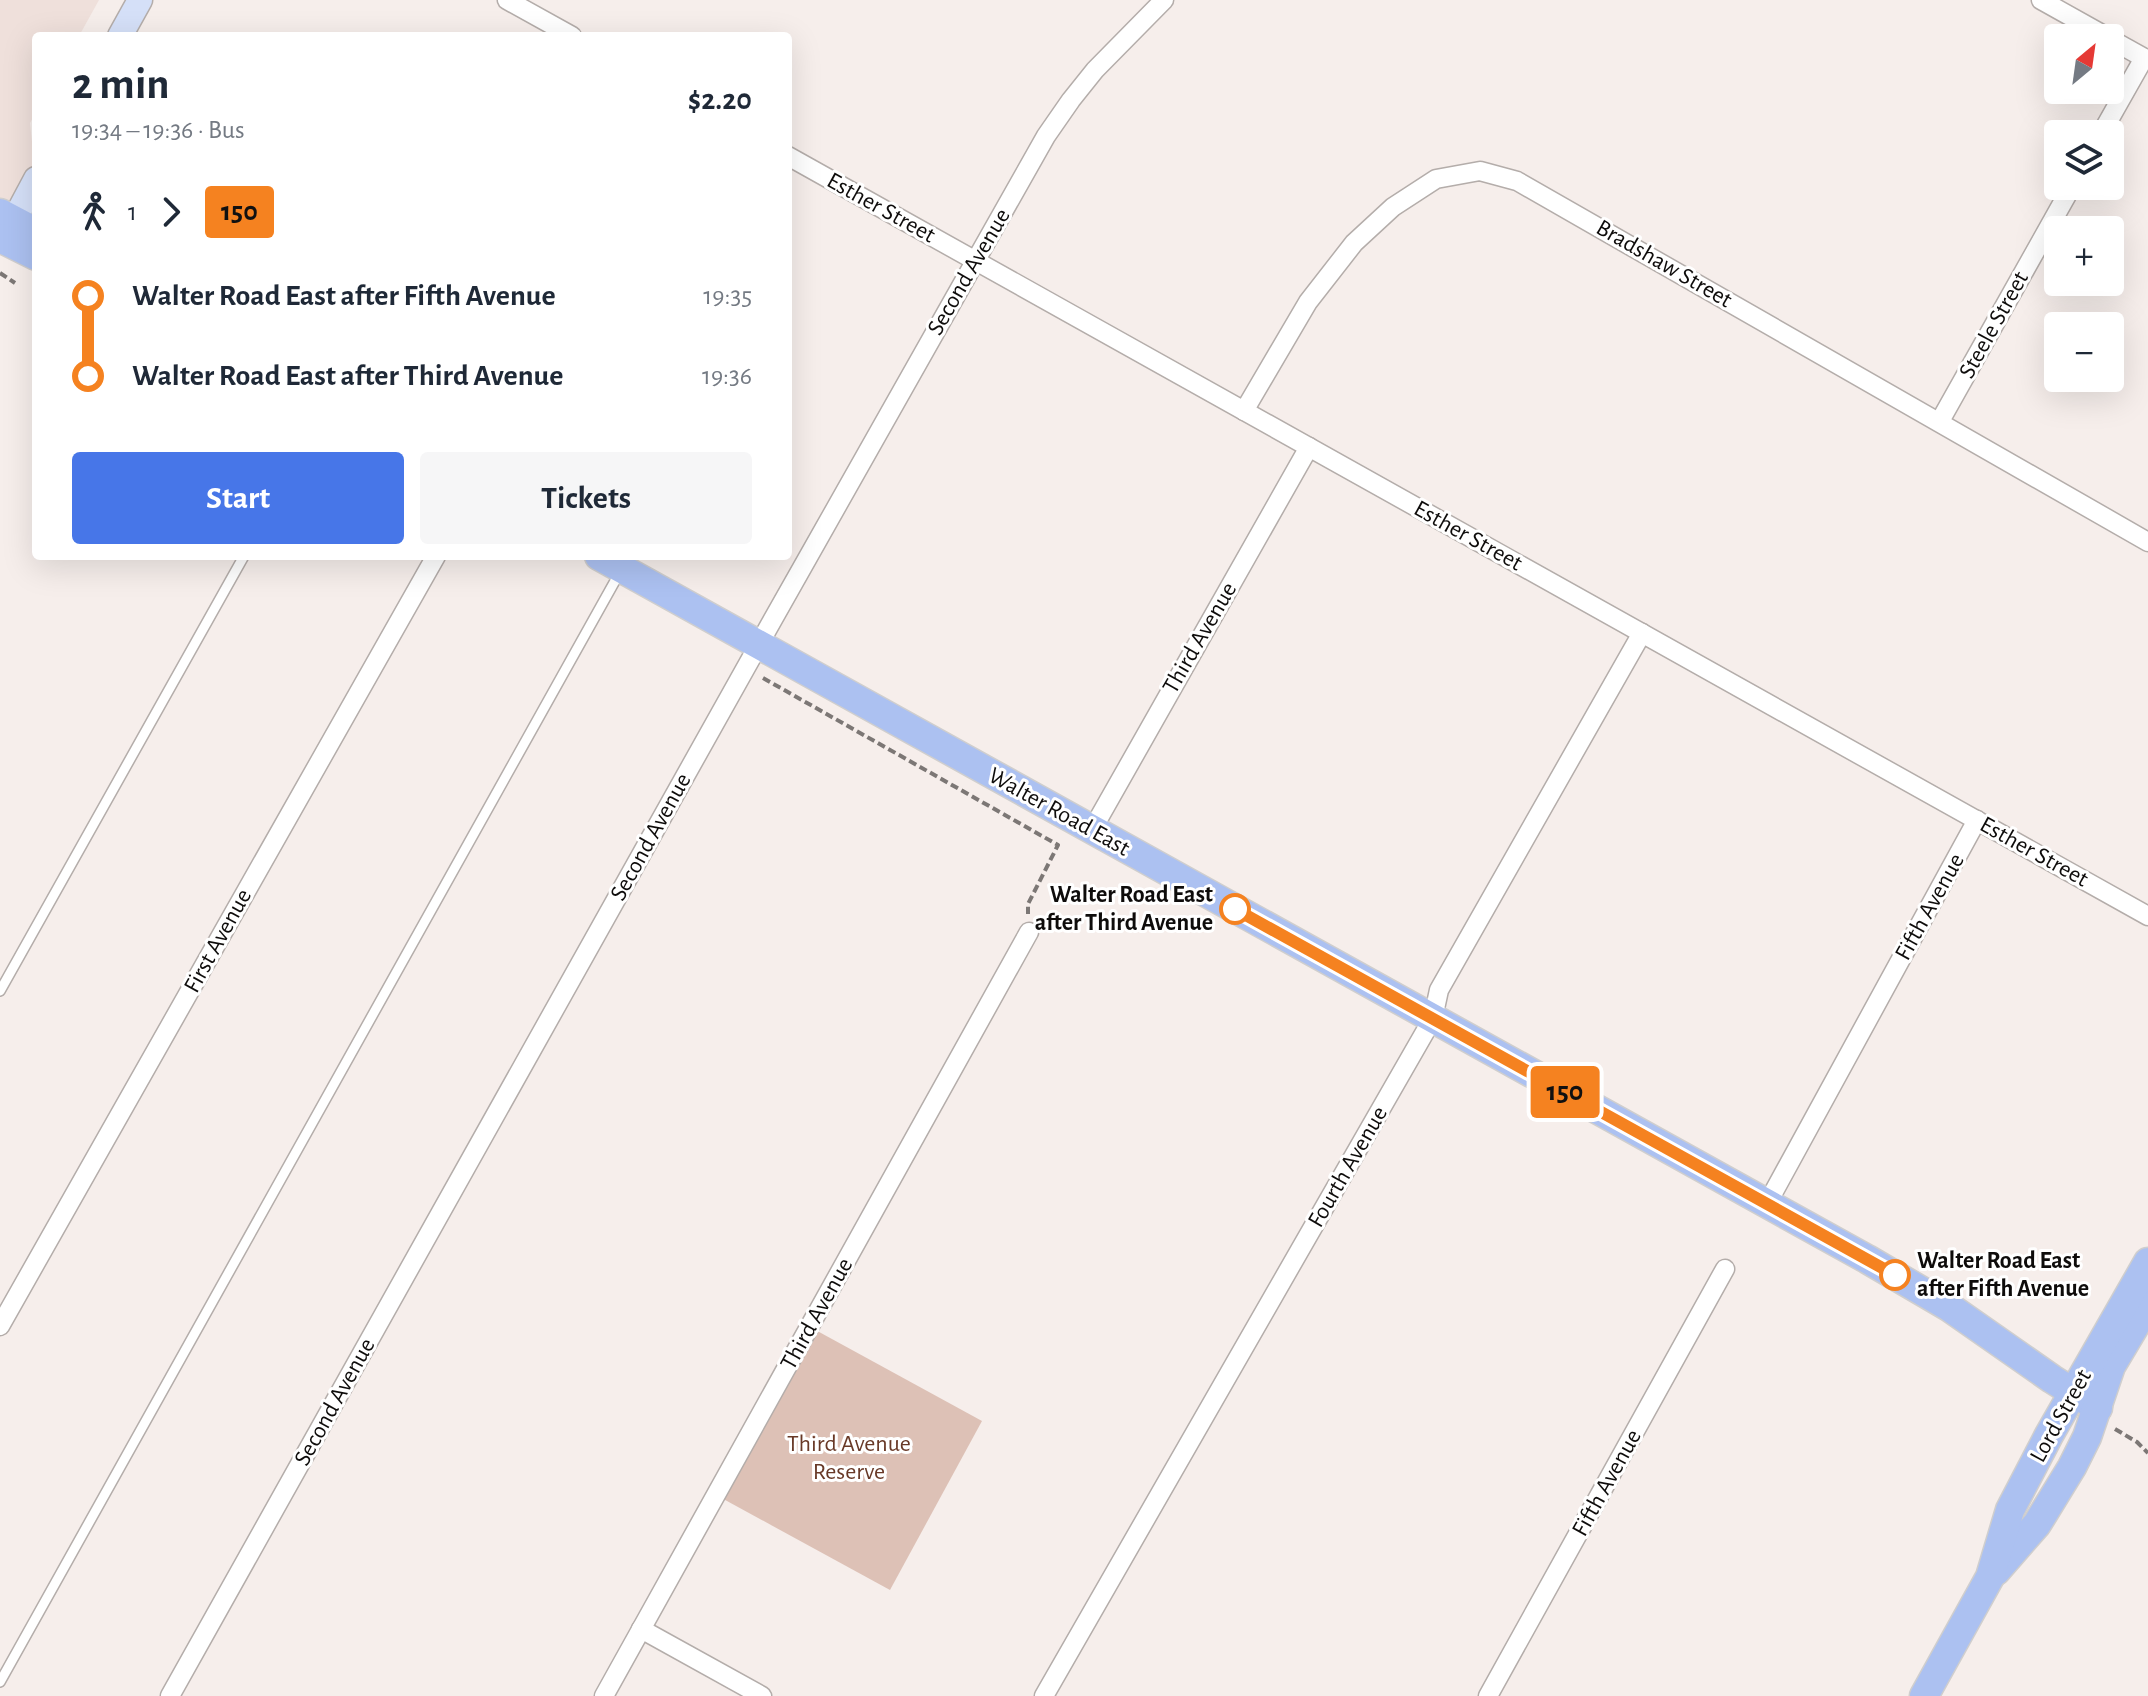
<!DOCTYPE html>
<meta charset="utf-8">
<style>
:root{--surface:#fff;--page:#f6f6f7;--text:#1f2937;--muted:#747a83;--accent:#4776e8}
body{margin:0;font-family:"Alegreya Sans",sans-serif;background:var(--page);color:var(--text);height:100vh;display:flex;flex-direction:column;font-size:30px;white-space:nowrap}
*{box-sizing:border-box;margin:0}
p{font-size:26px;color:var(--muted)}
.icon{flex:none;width:44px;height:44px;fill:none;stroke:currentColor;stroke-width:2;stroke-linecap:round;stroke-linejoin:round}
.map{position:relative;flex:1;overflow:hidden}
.details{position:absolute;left:32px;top:32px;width:760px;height:528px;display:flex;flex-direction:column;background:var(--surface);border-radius:8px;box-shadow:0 8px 32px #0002}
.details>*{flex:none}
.badge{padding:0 16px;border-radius:6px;font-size:28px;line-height:52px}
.needle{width:52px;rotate:29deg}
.fabs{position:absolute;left:2044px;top:24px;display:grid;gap:16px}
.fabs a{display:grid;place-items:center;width:80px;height:80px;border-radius:8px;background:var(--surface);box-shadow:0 8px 32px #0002;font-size:40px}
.map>.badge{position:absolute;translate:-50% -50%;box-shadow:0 0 0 4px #fff}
.legs{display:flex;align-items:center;gap:12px;height:88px;padding:0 40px;font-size:26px}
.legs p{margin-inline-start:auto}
.summary{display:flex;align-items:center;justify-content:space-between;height:136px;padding:0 40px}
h1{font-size:44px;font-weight:600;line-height:60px}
.button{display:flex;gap:16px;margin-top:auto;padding:16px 40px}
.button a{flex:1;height:92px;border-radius:8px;background:var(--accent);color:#fff;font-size:32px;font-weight:600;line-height:92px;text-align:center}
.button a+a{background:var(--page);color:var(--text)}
ul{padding:0 40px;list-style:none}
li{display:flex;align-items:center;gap:28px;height:80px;font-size:30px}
li i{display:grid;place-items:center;width:12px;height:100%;margin:0 10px;background:currentColor}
li i::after{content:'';width:20px;height:20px;margin:-10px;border:6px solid;border-radius:50%;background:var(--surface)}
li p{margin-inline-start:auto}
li:first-child i{background:linear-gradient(#0000 50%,currentColor 0)}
li:last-child i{background:linear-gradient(currentColor 50%,#0000 0)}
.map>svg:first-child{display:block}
</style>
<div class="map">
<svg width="2148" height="1696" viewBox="0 0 2148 1696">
<rect width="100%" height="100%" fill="#f6eeeb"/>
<!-- built -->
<polygon fill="#efe0db" points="0,0 99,0 79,36 36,36 36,112 30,123 36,180 0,213"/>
<!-- green -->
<polygon fill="#ddc1b6" points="810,1327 982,1421 890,1590 716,1495"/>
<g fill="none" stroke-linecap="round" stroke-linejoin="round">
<defs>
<g id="lane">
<polyline points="0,991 244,556"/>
<polyline points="0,1682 620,572"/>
</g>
<g id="street">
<polyline points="507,0 572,36"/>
<polyline points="2041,0 2109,38"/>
<polyline points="2110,39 2148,60"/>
<polyline points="2101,134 2144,58"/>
<polyline points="788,156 2148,916"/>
<polyline points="1244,411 1308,302 1354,243 1393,207 1436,179 1480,171 1517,181 2148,542"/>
<polyline points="1940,421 2072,186"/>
<polyline points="1092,830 1309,447"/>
<polyline points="1767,1204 1977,820"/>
<polyline points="0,1326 436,556"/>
<polyline points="641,1629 762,1696"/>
<polyline points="170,1696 772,621 1046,136 1071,100 1095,70 1164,0"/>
<polyline points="604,1696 1029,932"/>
<polyline points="1044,1696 1433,1018 1439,990 1642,633"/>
<polyline points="1488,1696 1725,1269"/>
</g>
<g id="secondary">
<polyline points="120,36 140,0"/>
<polyline points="5,237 36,179"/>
</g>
<g id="primary">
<polyline points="0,213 36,232"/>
<polyline points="0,238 36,256"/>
<polyline points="599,556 1867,1259 1949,1307 2052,1379 2098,1408"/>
<polyline points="1996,1571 2037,1524 2072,1467 2087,1437 2111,1366 2148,1304"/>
<polyline points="1924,1696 1990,1577 2010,1510 2049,1435 2148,1262"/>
</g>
</defs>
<!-- lane casing -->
<use href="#lane" stroke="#b4adaa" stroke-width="12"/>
<!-- street casing -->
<use href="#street" stroke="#b4adaa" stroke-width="21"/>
<!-- secondary casing -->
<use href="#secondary" stroke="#b4adaa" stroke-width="27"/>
<!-- primary casing -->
<use href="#primary" stroke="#cfcece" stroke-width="31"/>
<!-- path -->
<g stroke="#7c7775" stroke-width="4" stroke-dasharray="8 4" stroke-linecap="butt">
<polyline points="0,273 15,283"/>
<polyline points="763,678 1058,845 1028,904 1028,914"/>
<polyline points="2115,1429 2137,1442 2148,1453"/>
</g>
<!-- lane -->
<use href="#lane" stroke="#fff" stroke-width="9"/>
<!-- street -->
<use href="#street" stroke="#fff" stroke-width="18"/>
<!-- secondary -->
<use href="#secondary" stroke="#d5e0f8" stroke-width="24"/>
<!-- primary -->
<use href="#primary" stroke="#acc1f1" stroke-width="28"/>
</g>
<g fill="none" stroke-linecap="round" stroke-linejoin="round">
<defs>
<polyline id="line-1" points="1235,909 1895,1275"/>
</defs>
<!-- line-1 casing -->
<use href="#line-1" stroke="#fff" stroke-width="18"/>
<!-- line-1 -->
<use href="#line-1" stroke="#f58220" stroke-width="12"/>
</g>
<!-- markers -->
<g fill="#fff" stroke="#f58220" stroke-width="4">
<circle cx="1235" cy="909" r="14"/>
<circle cx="1895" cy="1275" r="14"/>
</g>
<g text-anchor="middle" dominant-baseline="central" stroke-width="6" stroke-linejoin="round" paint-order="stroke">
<!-- street labels -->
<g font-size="24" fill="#0e0c0b" stroke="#fff">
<text transform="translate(881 208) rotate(29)">Esther Street</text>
<text transform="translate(1664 264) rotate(30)">Bradshaw Street</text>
<text transform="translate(969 272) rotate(-60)">Second Avenue</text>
<text transform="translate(1994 325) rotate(-61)">Steele Street</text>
<text transform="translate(1468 536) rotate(29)">Esther Street</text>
<text transform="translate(1200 638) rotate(-60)">Third Avenue</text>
<text transform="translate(1059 812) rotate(29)">Walter Road East</text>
<text transform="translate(651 837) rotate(-61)">Second Avenue</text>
<text transform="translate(2034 852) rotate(29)">Esther Street</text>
<text transform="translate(1930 907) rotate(-61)">Fifth Avenue</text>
<text transform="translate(218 941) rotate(-61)">First Avenue</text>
<text transform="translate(1348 1167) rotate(-60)">Fourth Avenue</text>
<text transform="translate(817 1314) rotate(-61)">Third Avenue</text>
<text transform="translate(335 1402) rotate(-61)">Second Avenue</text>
<text transform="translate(2061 1416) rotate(-61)">Lord Street</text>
<text transform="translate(1607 1483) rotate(-61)">Fifth Avenue</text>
</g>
<!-- stop labels -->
<g font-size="24" font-weight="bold" fill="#0e0c0b" stroke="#fff" text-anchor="end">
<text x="1213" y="895">Walter Road East<tspan x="1213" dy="28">after Third Avenue</tspan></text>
<text x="1917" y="1261" text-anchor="start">Walter Road East<tspan x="1917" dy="28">after Fifth Avenue</tspan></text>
</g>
<!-- park labels -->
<g font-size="24" fill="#683927" stroke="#fff">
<text x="849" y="1444">Third Avenue<tspan x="849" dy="28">Reserve</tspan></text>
</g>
</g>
</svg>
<div class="fabs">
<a><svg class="needle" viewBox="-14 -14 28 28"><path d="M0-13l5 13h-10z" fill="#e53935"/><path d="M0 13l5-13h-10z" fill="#747a83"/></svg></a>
<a><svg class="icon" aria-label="layers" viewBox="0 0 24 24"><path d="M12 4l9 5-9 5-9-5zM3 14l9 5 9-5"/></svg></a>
<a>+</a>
<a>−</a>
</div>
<b class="badge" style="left:1565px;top:1092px;background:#f58220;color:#111">150</b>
<section class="details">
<div class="summary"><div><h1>2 min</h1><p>19:34 – 19:36 · Bus</p></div><b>$2.20</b></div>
<div class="legs"><svg class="icon" aria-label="walk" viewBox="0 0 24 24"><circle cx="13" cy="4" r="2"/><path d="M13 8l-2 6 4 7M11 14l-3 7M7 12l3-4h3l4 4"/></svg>1<svg class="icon" aria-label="forward" viewBox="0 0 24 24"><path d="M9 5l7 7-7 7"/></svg><b class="badge" style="background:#f58220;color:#111">150</b></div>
<ul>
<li><i style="color:#f58220"></i><b>Walter Road East after Fifth Avenue</b><p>19:35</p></li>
<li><i style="color:#f58220"></i><b>Walter Road East after Third Avenue</b><p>19:36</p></li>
</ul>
<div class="button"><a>Start</a><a>Tickets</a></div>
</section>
</div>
